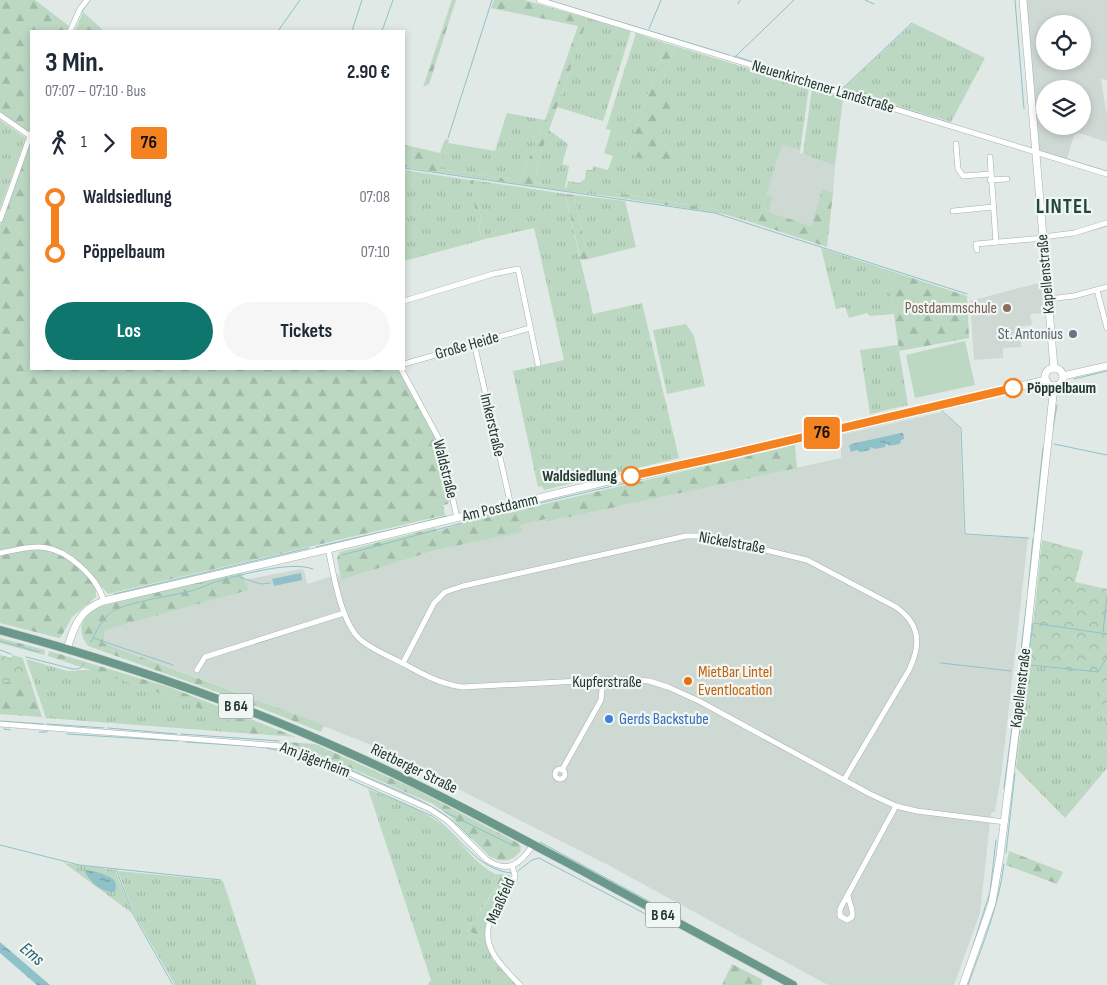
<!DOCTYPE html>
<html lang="de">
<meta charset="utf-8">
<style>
:root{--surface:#fff;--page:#f6f6f7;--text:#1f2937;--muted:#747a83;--accent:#0f766e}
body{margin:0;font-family:"Sofia Sans Condensed",sans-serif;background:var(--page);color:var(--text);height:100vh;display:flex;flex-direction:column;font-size:19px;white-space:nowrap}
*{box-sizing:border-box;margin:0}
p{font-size:16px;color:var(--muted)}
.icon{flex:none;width:28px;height:28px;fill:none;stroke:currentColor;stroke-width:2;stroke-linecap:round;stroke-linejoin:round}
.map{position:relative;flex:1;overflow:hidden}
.drawer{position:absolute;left:30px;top:30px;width:375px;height:340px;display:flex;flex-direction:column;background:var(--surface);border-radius:0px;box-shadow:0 2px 8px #0003}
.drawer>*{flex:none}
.badge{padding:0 10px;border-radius:4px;font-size:18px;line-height:32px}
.tools{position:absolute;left:1036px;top:15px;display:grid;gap:10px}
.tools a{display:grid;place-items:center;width:55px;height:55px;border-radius:50%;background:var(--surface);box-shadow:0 2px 8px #0003;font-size:25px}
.map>.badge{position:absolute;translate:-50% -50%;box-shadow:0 0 0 2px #fff}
.legs{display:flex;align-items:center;gap:8px;height:55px;padding:0 15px;font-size:16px}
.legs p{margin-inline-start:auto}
.summary{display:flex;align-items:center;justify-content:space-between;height:85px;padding:0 15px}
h1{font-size:28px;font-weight:700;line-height:38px}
.primary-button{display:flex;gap:10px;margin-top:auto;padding:10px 15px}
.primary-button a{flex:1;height:58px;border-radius:30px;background:var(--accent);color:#fff;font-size:20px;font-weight:700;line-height:58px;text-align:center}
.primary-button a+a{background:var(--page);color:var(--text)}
ul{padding:0 15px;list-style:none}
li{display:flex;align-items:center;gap:18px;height:55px;font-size:19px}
li i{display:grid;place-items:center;width:8px;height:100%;margin:0 6px;background:currentColor}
li i::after{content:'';width:12px;height:12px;margin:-6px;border:4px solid;border-radius:50%;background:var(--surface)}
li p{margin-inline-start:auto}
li:first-child i{background:linear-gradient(#0000 50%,currentColor 0)}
li:last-child i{background:linear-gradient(currentColor 50%,#0000 0)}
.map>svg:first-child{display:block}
</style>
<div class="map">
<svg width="1107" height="985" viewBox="0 0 1107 985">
<defs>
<pattern id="grass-tufts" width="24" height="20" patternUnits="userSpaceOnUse" patternTransform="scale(1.25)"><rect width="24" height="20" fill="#bcd8c2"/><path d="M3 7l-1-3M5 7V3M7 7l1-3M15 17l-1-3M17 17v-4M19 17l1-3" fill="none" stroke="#a1baa7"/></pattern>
<pattern id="forest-firs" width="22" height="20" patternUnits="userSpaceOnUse" patternTransform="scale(1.25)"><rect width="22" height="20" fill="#bcd8c2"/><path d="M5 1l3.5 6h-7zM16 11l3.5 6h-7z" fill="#a1baa7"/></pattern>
<pattern id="park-crowns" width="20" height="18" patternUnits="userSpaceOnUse" patternTransform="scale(1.25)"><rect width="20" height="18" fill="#bcd8c2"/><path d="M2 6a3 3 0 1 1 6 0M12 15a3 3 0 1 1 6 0" fill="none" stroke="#a1baa7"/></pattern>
<pattern id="water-ripples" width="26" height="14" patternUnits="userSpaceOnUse" patternTransform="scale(1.25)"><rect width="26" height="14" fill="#8fc1c8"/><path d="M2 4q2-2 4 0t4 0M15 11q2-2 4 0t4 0" fill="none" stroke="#749ea3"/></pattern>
</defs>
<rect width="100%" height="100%" fill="#e0e9e5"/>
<!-- built -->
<g fill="#cfd9d4" fill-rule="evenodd">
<path d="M1026 0H1107V80L1101 79 1107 116V142L1079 133 1074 135 1067 159 1039 150ZM1045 24H1082V61H1045ZM1045 89H1082V126H1045Z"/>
<polygon points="782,145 800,150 800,153 835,166 833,193 822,189 811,226 769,212 773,197 766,195"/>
<polygon points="1042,282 1043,304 1042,313 1030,314 1032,325 1022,326 1021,347 1003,348 1003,358 974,360 970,301"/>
<polygon points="942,412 960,428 964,535 1028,538 1002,769 995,812 991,813 980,913 954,985 828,985 610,866 371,745 253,698 103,643 105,630 249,590 244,580 301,569 304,570 307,584 339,574 341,580 436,550 521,532 520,525 546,519 547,522 841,458 841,435"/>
</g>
<!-- grass -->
<g fill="url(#grass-tufts)">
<polygon points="588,18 631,31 603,121 557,107"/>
<polygon points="913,23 985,58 951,122 843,89"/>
<polygon points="636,33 665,43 628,153 670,150 660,140 659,90 675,46 809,87 800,150 782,145 757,224 724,214 724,212 715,209 616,193 615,197 566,191 568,181 579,183 585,179 586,170 592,170 593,166 608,170 613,156 604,153 611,130 606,129"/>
<polygon points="812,88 843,98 835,166 803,154"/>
<polygon points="507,113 545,120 520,180 440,169 448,143 495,151"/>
<polygon points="0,120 26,138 0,209"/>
<polygon points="549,130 568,144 562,164 569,166 565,188 535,183 539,159"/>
<polygon points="404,170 469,180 482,240 404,261"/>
<polygon points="473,180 565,194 593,314 642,303 679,458 544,490 542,486 538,487 513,371 564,360 534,228 485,239"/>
<polygon points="574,195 625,201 636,247 588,259"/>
<polygon points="821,248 888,270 894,314 870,316 867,313 849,318 845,307 836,309"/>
<polygon points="686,324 694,336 705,386 667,394 653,330"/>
<polygon points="898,345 908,405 870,414 860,350"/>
<polygon points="26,659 67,671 93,670 166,695 242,725 243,733 46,718"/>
<polygon points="1029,665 1099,673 1107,670 1107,768 1065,818 1016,768"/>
<path d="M368 789C394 800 424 809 444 827 462 843 474 863 495 874L497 886 467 930 485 939 493 960 517 985H428L431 980Z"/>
<polygon points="64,863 115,870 132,913"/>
<polygon points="118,871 223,881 257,985 175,985 134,914"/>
</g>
<!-- forest -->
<g fill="url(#forest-firs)">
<polygon points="0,0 35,0 69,26 67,31 31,31 31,126 29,133 0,112"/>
<polygon points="452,0 456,0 429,84 423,87"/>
<polygon points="494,0 524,0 588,18 539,159 535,183 567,188 566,191 404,167 405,145 440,153 445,139 449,140 440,169 520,180 545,120 578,26 491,8"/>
<polygon points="83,12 104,31 75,31"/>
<polygon points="665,43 675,46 659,90 676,97 660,140 670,150 671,160 657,165 628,153"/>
<polygon points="31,140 31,369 398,369 438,442 450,498 448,504 443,505 445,515 108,594 103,588 96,590 96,597 72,617 61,637 59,638 0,623 0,225"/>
<polygon points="469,180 473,180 485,239 482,240"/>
<polygon points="822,189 833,193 827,247 757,224 766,195 773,197 769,212 811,226"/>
<polygon points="615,193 715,209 725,212 724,214 615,197"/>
<polygon points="565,194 574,195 588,259 581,260"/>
<polygon points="888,270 967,296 969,338 899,351"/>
<polygon points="795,445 797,468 546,522 546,519 520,525 522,532 436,550 341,580 337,558 340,552 435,528 438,531 460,524"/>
<path d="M241 572 249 590 105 630 103 643 324 725 321 732 251 704 88 646C75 628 82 618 98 607Z"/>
<polygon points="0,638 45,650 44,655 0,643"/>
<polygon points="49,651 169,687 296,737 243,733 241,725 166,695 48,656"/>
<polygon points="23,659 42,717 0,714 0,684 26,676 21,660"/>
<path d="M286 742 315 744 413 788 518 843 521 847 520 852C511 862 501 863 489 856L451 817 433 804 314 752Z"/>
<polygon points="1009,851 1063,872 1057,884 1006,865"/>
<path d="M495 874 510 875 511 881C503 903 486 913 485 939L467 930 497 887Z"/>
<polygon points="732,964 763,980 761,985 722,985"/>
</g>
<!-- park -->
<g fill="url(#park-crowns)">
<polygon points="1042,540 1083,551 1075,582 1107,589 1107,732 1097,673 1029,665"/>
<polygon points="0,655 11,658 12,655 23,658 22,660 27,676 0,684"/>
</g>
<!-- garden -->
<polygon fill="#bcd8c2" points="965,341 975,385 915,398 906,355"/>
<!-- water -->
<g fill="url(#water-ripples)">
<polygon points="901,433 903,433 904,439 901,440 900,444 889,446 886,443 885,447 875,449 871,447 870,450 860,452 857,450 851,452 849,446 851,444"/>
<polygon points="301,573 302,580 274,586 272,579"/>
<path d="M86 870C93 871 97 872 103 874 113 879 118 879 115 892 103 893 90 883 85 872Z"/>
<polygon points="0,942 50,985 37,985 0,953"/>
</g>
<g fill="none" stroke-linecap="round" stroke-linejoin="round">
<!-- stream -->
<g stroke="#8fc1c8" stroke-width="1">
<polyline points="548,0 729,55"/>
<polyline points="865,0 874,4"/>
<polyline points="1015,0 1024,109"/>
<polyline points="81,4 84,0"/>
<polyline points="738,4 740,0"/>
<polyline points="81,13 90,0"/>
<polyline points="649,29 661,0"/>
<polyline points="278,31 300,0"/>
<polyline points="352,31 362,0"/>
<polyline points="382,31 393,0"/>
<polyline points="734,56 950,123"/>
<polyline points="735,57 794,0"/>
<polyline points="842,89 912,23"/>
<polyline points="448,138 492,0"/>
<polyline points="404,168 715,213 967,294"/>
<polyline points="1074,379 1107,371"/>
<polyline points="941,410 961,428 965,534 1029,538"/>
<polyline points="872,417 1002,387"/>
<polyline points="813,430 867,418"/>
<polyline points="1052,434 1057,405"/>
<polyline points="1054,444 1107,455"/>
<polyline points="726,451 777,439"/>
<polyline points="685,461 718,453"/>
<polyline points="412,525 446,516"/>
<polyline points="1034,532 1043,448"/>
<polyline points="316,547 407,526"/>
<path d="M342 555C408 538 474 519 540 503 688 468 837 436 985 399"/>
<polyline points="239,577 261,584 270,583"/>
<polyline points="1028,590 1033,538"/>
<polyline points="114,594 309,548"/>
<polyline points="1103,632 1107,596"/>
<polyline points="93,638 173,665"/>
<polyline points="0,641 39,652"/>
<path d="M91 642C96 632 103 617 113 611 129 602 171 596 191 591 198 589 205 586 212 583 236 576 291 560 313 569"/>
<polyline points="0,650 11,654"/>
<path d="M26 657 73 669C78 669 82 669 84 663"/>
<polyline points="941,663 1011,671"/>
<polyline points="1029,665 1098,672 1107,657"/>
<polyline points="1019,668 1027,600"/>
<polyline points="0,721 43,724"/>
<polyline points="47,724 104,728"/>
<polyline points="108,728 177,734"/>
<polyline points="4,729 10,730"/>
<polyline points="39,732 47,732"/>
<polyline points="67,734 177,741"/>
<polyline points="181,734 279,741"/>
<path d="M186 742 262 747 293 754 432 816C460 836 476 869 511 873"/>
<path d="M284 743C313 752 341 765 369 778 408 795 442 806 471 838"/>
<polyline points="1015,766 1033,623 1107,634"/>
<polyline points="1004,788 1019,674"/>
<polyline points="445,812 514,846"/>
<polyline points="540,842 665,910"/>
<polyline points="0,845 79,865 221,880"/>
<polyline points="1006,853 1015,773"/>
<polyline points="116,869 133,914 173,985"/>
<polyline points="518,871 532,860 539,858 659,921"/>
<polyline points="971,952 990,892 996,840"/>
<path d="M968 985C982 946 999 906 1004 864"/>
</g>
<defs>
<g id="street">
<polyline points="539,0 1107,174"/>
<polyline points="70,31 80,9 87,0"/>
<polyline points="0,115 30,136"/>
<polyline points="956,144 958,169 963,176 990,174"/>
<polyline points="990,157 996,242"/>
<polyline points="990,180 1007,179"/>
<polyline points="953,211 993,207"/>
<polyline points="0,220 31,133"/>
<polyline points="1043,237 1074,233 1107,223"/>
<polyline points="977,250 976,244 1044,238"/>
<polyline points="1097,290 1107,328"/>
<polyline points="1048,299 1074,296 1107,287"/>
<polyline points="404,301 493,274 518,269 538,364"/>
<polyline points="474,343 511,506"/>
<polyline points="404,364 530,328"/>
<polyline points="401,369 440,441 457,518"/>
<path d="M328 549C334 575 341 625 362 641 375 651 391 657 406 665 424 675 441 684 462 687L619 679 649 681 668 687 699 701 870 794 896 806 917 811 1005 822"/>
<path d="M0 553C35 546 51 540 80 566 92 577 99 586 104 601"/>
<path d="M403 663 434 603 445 592 463 586 686 536H703L733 542 807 560 896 607C921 625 921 645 909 670L844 780"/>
<polyline points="197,670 205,657 344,613"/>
<path d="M0 724 281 746 311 756 430 809 448 821 487 860C509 874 520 864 533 845"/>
<circle cx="560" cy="774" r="5"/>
<polyline points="562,770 601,700 602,689 601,680"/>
<path d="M512 866 515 875 514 880C508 892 500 903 493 914 477 945 500 964 520 985"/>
<path d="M848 894C848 902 854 909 852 917L847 920 840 916V909L896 806"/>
</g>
<g id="secondary">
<polyline points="1023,0 1054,368"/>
<circle cx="1054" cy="377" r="9"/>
<polyline points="1063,376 1107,366"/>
<path d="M67 649C74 626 80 609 104 601L328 549 625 477 723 456 1046 380"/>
<polyline points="963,985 992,903 1000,856 1023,671 1054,386"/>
</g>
<path id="primary" d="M0 630C119 662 235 701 347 752 422 785 494 824 566 862 642 903 717 944 793 985"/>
</defs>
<!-- street casing -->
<use href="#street" stroke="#a4b0ab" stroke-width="6"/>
<!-- secondary casing -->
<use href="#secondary" stroke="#a1b3ac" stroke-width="8"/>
<!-- primary casing -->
<use href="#primary" stroke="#bdc3c1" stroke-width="9"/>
<!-- street -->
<use href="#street" stroke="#fff" stroke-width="5"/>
<!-- secondary -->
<use href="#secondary" stroke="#fff" stroke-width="7"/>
<!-- primary -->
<use href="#primary" stroke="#6a998b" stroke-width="8"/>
</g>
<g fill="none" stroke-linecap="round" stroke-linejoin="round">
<defs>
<polyline id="line-1" points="631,476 723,456 1013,388"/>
</defs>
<!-- line-1 casing -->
<use href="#line-1" stroke="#fff" stroke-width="11"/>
<!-- line-1 -->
<use href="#line-1" stroke="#f58220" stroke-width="8"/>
</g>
<!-- markers -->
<circle fill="#8d6e63" stroke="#f0f6f3" stroke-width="2" cx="1007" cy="308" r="5"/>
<circle fill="#6b7280" stroke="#f0f6f3" stroke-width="2" cx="1073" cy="334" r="5"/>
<g fill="#fff" stroke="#f58220" stroke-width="2.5">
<circle cx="1013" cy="388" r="9"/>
<circle cx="631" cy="476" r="9"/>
</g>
<circle fill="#e8710a" stroke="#f0f6f3" stroke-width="2" cx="688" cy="681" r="5"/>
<circle fill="#3f7fe0" stroke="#f0f6f3" stroke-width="2" cx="609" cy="719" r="5"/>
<g text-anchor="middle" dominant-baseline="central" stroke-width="4.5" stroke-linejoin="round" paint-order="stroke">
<!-- shield labels -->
<g fill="#f0f6f3" stroke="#60706b" stroke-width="1">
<rect x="218.5" y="693.5" width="35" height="25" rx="4"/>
<rect x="645.5" y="902.5" width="35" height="25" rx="4"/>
</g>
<g font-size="15" font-weight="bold" fill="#233731">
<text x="236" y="706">B 64</text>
<text x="663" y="915">B 64</text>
</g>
<!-- street labels -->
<g font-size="16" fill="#233731" stroke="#f0f6f3">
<text transform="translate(823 87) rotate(17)">Neuenkirchener Landstraße</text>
<text transform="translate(1046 274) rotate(-95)">Kapellenstraße</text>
<text transform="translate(467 346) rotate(-16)">Große Heide</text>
<text transform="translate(492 425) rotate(77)">Imkerstraße</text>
<text transform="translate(445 469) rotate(76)">Waldstraße</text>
<text transform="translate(500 508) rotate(-13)">Am Postdamm</text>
<text transform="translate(732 543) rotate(10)">Nickelstraße</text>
<text x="607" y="682">Kupferstraße</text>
<text transform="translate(1021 688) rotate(-83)">Kapellenstraße</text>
<text transform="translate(315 760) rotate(21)">Am Jägerheim</text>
<text transform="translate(414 769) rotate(26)">Rietberger Straße</text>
<text transform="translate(501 901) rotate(-66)">Maaßfeld</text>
</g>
<!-- education labels -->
<g font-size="16" fill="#785e54" stroke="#f0f6f3" text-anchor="end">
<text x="997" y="308">Postdammschule</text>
</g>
<!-- worship labels -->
<g font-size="16" fill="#5b616d" stroke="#f0f6f3" text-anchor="end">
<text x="1063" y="334">St. Antonius</text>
</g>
<!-- stop labels -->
<g font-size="16" font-weight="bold" fill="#233731" stroke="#f0f6f3" text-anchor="start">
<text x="1027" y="388">Pöppelbaum</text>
<text x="617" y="476" text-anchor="end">Waldsiedlung</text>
</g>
<!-- food labels -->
<g font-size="16" fill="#c56008" stroke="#f0f6f3" text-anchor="start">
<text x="698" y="672">MietBar Lintel<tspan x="698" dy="18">Eventlocation</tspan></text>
</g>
<!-- shop labels -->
<g font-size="16" fill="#366cbe" stroke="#f0f6f3" text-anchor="start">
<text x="619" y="719">Gerds Backstube</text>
</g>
<!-- water labels -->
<g font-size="18" font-style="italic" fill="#25626b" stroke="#f0f6f3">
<text transform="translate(32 954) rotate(40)">Ems</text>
</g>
<!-- district labels -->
<g font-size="21" font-weight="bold" letter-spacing="1" fill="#22473c" stroke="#f0f6f3">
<text x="1064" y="206">LINTEL</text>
</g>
</g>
</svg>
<div class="tools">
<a><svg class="icon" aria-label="locate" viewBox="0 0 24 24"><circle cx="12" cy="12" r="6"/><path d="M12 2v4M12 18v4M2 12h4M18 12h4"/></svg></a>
<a><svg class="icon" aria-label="layers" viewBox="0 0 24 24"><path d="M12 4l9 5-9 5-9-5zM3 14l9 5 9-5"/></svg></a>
</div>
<b class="badge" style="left:822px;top:433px;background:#f58220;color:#111">76</b>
<section class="drawer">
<div class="summary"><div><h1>3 Min.</h1><p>07:07 – 07:10 · Bus</p></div><b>2.90 €</b></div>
<div class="legs"><svg class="icon" aria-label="walk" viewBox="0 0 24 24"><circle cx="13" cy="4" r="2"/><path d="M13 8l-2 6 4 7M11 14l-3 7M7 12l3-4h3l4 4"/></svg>1<svg class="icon" aria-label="forward" viewBox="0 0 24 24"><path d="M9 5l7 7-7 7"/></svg><b class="badge" style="background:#f58220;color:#111">76</b></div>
<ul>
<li><i style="color:#f58220"></i><b>Waldsiedlung</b><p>07:08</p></li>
<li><i style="color:#f58220"></i><b>Pöppelbaum</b><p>07:10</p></li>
</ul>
<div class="primary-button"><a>Los</a><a>Tickets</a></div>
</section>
</div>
